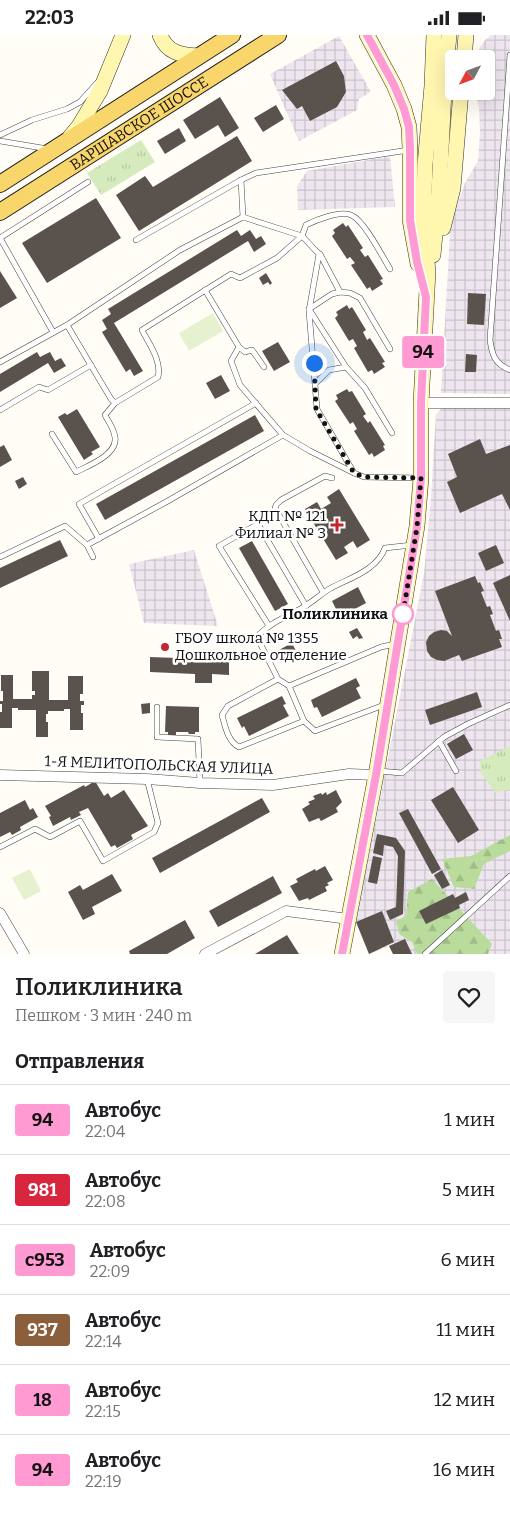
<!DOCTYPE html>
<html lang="ru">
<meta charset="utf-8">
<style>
:root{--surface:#fff;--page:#f6f6f6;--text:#202124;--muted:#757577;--line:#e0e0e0}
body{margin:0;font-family:Bitter,serif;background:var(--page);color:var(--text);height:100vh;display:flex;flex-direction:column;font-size:19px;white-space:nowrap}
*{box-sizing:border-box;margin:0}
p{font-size:16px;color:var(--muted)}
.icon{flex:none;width:28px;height:28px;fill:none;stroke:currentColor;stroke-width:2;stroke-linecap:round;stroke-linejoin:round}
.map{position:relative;height:919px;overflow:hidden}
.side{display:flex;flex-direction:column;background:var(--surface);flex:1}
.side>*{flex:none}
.badge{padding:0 10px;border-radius:4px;font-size:18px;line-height:32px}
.needle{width:32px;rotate:229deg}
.buttons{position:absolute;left:445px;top:15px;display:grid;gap:10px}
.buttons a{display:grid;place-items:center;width:50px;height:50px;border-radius:5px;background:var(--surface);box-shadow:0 5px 20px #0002;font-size:25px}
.you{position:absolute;width:25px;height:25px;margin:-12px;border:4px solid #fff;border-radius:50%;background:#1a73e8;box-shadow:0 0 0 8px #1a73e833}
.map>.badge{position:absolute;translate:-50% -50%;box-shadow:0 0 0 2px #fff}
h2{padding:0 15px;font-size:19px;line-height:45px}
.round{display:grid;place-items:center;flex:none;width:52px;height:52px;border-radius:5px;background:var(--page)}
.summary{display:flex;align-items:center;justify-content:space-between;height:85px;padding:0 15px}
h1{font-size:24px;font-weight:600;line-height:38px}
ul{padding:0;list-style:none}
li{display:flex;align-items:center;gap:15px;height:70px;padding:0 15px;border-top:1px solid var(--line)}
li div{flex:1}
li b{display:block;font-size:19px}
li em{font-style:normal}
li .badge{min-width:55px;font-weight:700;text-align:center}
.status{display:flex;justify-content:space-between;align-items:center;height:35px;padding:0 25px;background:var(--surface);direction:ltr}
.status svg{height:14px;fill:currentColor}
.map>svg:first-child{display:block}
</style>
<div class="status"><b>22:03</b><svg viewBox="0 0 49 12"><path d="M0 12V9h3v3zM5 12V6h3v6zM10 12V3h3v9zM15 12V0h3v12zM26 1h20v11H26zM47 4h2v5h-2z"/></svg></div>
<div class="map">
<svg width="510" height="919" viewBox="0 0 510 919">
<defs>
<pattern id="industrial-grid" width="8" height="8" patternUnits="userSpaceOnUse" patternTransform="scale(1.25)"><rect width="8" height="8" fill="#eee6ef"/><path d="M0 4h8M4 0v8" fill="none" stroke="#cbc4cc"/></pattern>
<pattern id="grass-tufts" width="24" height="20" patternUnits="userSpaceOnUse" patternTransform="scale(1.25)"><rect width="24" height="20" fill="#d5ebbd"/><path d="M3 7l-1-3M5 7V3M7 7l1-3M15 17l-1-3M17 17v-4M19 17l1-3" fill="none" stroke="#b6c8a1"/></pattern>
<pattern id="forest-firs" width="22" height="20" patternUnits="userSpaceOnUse" patternTransform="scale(1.25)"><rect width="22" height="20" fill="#b9dc9c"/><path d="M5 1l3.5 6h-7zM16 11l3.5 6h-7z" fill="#9ebc85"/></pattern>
</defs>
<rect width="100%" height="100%" fill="#fffdf5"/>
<!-- industrial -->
<g fill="url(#industrial-grid)">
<polygon points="491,0 510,0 510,359 441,358 450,198 456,174 465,148 478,126 480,97 479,73 475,56 486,56 486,24 476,24 476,19 485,5"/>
<polygon points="339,1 371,57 359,64 357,75 299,106 270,39"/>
<polygon points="390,121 395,172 298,175 297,151 307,136"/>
<polygon points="442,373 510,373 510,919 393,919 389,911 369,919 356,887 424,538 431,462 436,379"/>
<polygon points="194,515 218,591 144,588 129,529"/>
</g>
<!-- grass -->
<g fill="url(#grass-tufts)">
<polygon points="141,105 155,127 101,160 87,138"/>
<polygon points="510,711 510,755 495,757 481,738 480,726"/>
</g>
<!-- forest -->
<g fill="url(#forest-firs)">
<polygon points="510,800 510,816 484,829 474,854 454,852 442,824 471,821"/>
<polygon points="432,844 492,909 488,919 417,919 412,907 399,899 396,886 406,881 408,857"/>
</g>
<!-- pitch -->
<g fill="#e6f2cf">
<polygon points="213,278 223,296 189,316 179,298"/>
<polygon points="30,834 41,856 24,865 12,843"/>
</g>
<!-- building -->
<g fill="#5a524d">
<polygon points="336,26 344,41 346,57 337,72 310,86 302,71 297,74 282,55"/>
<polygon points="220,62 239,93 225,102 218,90 195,104 183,85"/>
<polygon points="276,70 284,84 263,97 254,83"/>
<polygon points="179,93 186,106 165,119 157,106"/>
<polygon points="237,101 252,126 139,196 116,160 145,141 153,152"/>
<polygon points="96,163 121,203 47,248 22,208"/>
<polygon points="343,188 346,192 348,190 363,213 360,215 365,222 368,220 383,244 380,245 383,249 372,256 370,252 367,254 351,230 355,228 350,222 347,224 332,201 335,198 333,195"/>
<polygon points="237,195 241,201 250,195 256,204 261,201 266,209 254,217 248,206 114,288 143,336 134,341 130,334 126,337 102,297 107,294 102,285 111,279 108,274"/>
<polygon points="0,236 17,263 0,273"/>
<polygon points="266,238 272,248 270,250 268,247 263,250 259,243"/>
<polygon points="468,258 486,259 484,290 467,289"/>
<polygon points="347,270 349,274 352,272 366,295 363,297 367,305 370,303 385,327 382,328 385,332 374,339 372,335 368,337 354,313 357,311 353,304 349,306 335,283 338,280 336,277"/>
<polygon points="278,307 290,327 274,336 262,316"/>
<polygon points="37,317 40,322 50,317 55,326 61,323 66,331 54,338 48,328 0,357 0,339"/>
<polygon points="466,319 477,320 476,337 465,337"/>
<polygon points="221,340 230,356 215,364 206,348"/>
<polygon points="347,354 349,357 352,356 366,379 363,381 368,388 370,386 385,410 383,411 385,415 374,422 372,418 369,420 354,396 357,394 353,387 350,389 335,366 338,364 336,360"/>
<polygon points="77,374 100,412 91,417 93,419 84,425 58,382 65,378 67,380"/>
<polygon points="255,380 264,396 105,485 96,469"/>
<polygon points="480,404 486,419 510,410 510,475 502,459 460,478 447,447 457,442 448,419"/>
<polygon points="4,410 12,425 0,432 0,412"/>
<polygon points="23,442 27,449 19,454 15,446"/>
<polygon points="339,454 370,505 357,513 353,506 344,512 348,518 336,525 305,474 317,467 321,474 331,468 327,462"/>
<polygon points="60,505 68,521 0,553 0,533"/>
<polygon points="252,506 288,569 275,576 239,513"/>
<polygon points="496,510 504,528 486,536 478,518"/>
<polygon points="510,540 510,586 493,548"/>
<polygon points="475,541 478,548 480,547 484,556 481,557 487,572 490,571 493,579 490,580 496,596 499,595 502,604 499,604 502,612 462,626 459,620 444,626 437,625 431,622 427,616 426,607 429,601 434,597 441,595 447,596 452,601 435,556"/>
<polygon points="358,552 366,568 340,582 332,566"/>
<polygon points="357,593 363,603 359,604 357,601 353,604 349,597"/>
<polygon points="292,608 299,622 284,629 277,616"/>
<polygon points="150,622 229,625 229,640 212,639 212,648 195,648 195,639 150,637"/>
<polygon points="32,636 49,636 49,665 68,665 68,641 83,641 83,659 80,659 80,666 84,666 84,670 81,670 81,678 83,678 83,695 70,695 70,674 64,674 64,676 48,676 48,679 46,679 46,687 48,687 48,702 36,702 36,675 18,675 18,673 12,673 12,693 0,693 0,677 2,677 2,669 0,669 0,666 3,666 3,656 1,656 1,640 13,640 13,664 32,664 32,660 35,660 35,656 32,656"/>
<polygon points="356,643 360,651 356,653 361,663 322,682 317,672 314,673 311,665"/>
<polygon points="477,657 482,672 430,690 425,675"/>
<polygon points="282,661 286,669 283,670 289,681 249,701 244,691 242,693 237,683"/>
<polygon points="150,668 150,678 142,679 141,669"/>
<polygon points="166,671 199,672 199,697 195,697 195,699 189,699 188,697 176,697 176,700 168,700 168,697 165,697"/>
<polygon points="464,699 473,715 456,724 447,709"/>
<polygon points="95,746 104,761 108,758 111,763 124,755 148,791 131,800 133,804 117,813 115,810 111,812 88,773 79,777 81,780 71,785 70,782 53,791 49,782 51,781 45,771 84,750 85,752"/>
<polygon points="453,752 479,795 458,808 431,765"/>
<polygon points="336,755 342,767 336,773 338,777 321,786 319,783 309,787 302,774 310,769 308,767 315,764 313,761 321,758 322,760 326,757 327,760"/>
<polygon points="262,763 270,777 160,838 152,823"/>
<polygon points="25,765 30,775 33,773 38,782 20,792 21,795 12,800 10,797 0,802 0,778"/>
<polygon points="408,774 441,834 432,839 399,778"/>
<polygon points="377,799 396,803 405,816 403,879 390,885 386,876 396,872 398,821 393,812 384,810 383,821 373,818"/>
<polygon points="373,821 382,823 377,849 368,847"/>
<polygon points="325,831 333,845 327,848 329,850 325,852 327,856 309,865 308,863 299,866 290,851 298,847 296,844 315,834 316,836"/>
<polygon points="442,835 450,850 442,854 434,840"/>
<polygon points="112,839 122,856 92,872 95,879 83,885 68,857 80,850 83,855"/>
<polygon points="273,841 282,858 218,892 209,876"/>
<polygon points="466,857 469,865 459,870 460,873 426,889 419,876 453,859 455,863"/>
<polygon points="382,876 394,907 369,919 356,887"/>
<polygon points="185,885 195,903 167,919 130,919 129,916"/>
<polygon points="287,900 299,919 255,919"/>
<polygon points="405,904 412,919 393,919 389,911"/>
</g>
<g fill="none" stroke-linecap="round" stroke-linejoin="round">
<defs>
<g id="lane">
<path d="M510 20 490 305C492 320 495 329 510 335"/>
<polyline points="0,100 32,85 67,74 80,67 97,48"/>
<polyline points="0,106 48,114"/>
<polyline points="241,145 243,182"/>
<polyline points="0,203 53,297"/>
<polyline points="0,203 88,147"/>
<polyline points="136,205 241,145 256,138 409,115"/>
<polyline points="320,219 340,257"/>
<polyline points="205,255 239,312 231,326 240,350 283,400 310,416 354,438"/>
<path d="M67 290 111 364 115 368 158 342C162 326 149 309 142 295L231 239 240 243 277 223 302 201 306 190C316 185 341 175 351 180 364 185 382 221 390 234"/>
<polyline points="239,312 245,317 252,315 264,332"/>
<polyline points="0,327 67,290 180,215 243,182 302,201 319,219 309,276 317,374 354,438 364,442 419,443"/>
<polyline points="346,332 309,274 332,259 340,257 350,258 360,263 390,314"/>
<polyline points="316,348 329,335 346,332 365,353 392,398"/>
<polyline points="0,375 39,352 48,355 91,330"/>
<path d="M52 399 76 437C90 430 122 418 114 398 112 391 108 386 105 380L115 368"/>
<polyline points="99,504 79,469 256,368"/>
<polyline points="0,522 65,491 87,510"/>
<polyline points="93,522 87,510 166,467 283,400"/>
<polyline points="323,557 275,473 276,470 281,465 325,441 332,443"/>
<polyline points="269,591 219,511 258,489 306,571"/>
<path d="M278 644 289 651 304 686 239 712C228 707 225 691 222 680L228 671 278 644 257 602C270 587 289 581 305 571 314 566 322 558 331 553 350 543 377 535 385 513L412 510"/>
<polyline points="289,651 381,612 395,609"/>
<polyline points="157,672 157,702 198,704 200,748"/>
<polyline points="304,686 315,696 384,670"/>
<polyline points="439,706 456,736"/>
<polyline points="379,736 402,738 444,702 468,689 510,670"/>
<polyline points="0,812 35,794 50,802 80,786 103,826 154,797 158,788 147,744"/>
<polyline points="425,919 510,841"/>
</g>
<g id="street">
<polyline points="421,368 510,368"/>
<polyline points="0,740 147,744 200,748 273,750 349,739 376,740"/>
<polyline points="0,878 24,919"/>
<polyline points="205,919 286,876 349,884"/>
</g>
<g id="secondary">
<path d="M160 0C167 18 181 20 198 21"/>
<polyline points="367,0 394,50 404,74 409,92 410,114 410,185 418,229"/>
<polyline points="464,24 466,0"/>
<polyline points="70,102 79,91 100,56 123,0"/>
<polyline points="443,193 453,153 461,56"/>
<polyline points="433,220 439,156 444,56 449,0"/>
<polyline points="342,919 376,740 417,491 421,443 421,368 428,236 423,193 425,130 432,51 434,0"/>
</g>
<g id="primary">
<polyline points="0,149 232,0"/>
<path id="s1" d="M0 177 278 0"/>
</g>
</defs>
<!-- lane casing -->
<use href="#lane" stroke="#444" stroke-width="6"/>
<!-- street casing -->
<use href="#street" stroke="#444" stroke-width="11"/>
<!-- secondary casing -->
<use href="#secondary" stroke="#333" stroke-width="16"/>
<!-- primary casing -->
<use href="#primary" stroke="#222" stroke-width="18"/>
<!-- lane -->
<use href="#lane" stroke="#fff" stroke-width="5"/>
<!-- street -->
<use href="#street" stroke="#fff" stroke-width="10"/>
<!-- secondary -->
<use href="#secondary" stroke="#fff6b0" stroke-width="15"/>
<!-- primary -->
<use href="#primary" stroke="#f9d66b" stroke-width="16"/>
</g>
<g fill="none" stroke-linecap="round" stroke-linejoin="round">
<defs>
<polyline id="line" points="342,919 376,740 417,492 421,443 421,368 426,262 417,227 410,185 410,114 409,92 404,74 394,50 367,0"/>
</defs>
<!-- line casing -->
<use href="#line" stroke="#fff" stroke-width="11"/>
<!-- line -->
<use href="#line" stroke="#ff9ad2" stroke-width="8"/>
<!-- walk -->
<polyline stroke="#111" stroke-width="5" stroke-dasharray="0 9" points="314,328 316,374 354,438 364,442 421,443 417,492 403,579"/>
</g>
<!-- markers -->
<g fill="#c4262e" stroke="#fff" stroke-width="2">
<path d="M334.5 482.5h5v5h5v5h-5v5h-5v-5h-5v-5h5z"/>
<circle cx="165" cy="612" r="5"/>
</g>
<circle fill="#fff" stroke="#ff9ad2" stroke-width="2.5" cx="403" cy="579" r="10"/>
<g text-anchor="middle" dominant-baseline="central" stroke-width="5" stroke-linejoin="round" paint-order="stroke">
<!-- street labels -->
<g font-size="15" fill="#111" stroke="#fff">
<text stroke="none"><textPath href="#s1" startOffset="165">ВАРШАВСКОЕ ШОССЕ</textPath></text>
<text transform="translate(159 730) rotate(2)">1-Я МЕЛИТОПОЛЬСКАЯ УЛИЦА</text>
</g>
<!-- poi labels -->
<g font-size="15" fill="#111" stroke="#fff" text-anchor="end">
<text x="326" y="481">КДП № 121<tspan x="326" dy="17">Филиал № 3</tspan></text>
<text x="175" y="603" text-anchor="start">ГБОУ школа № 1355<tspan x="175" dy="17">Дошкольное отделение</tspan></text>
</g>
<!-- stop labels -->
<g font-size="15" font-weight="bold" fill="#111" stroke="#fff" text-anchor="end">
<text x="388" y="579">Поликлиника</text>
</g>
</g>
</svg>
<div class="buttons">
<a><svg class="needle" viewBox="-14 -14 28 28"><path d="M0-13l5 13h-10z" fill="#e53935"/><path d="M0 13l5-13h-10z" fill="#757577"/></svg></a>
</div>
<div class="you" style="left:314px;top:328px"></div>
<b class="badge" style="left:423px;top:317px;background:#ff9ad2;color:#111">94</b>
</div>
<section class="side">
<div class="summary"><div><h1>Поликлиника</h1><p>Пешком · 3 мин · 240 m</p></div><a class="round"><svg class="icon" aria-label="heart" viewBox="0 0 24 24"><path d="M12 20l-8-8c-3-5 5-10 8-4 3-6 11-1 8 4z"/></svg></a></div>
<h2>Отправления</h2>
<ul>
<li><span class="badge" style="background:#ff9ad2;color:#111">94</span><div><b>Автобус</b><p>22:04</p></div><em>1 мин</em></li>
<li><span class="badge" style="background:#d7263d;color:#fff">981</span><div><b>Автобус</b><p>22:08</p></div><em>5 мин</em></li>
<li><span class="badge" style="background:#ff9ad2;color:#111">с953</span><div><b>Автобус</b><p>22:09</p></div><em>6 мин</em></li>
<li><span class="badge" style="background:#8b5e3c;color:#fff">937</span><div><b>Автобус</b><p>22:14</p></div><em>11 мин</em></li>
<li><span class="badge" style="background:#ff9ad2;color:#111">18</span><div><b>Автобус</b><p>22:15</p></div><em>12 мин</em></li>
<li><span class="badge" style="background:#ff9ad2;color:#111">94</span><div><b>Автобус</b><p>22:19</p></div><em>16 мин</em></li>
</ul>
</section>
